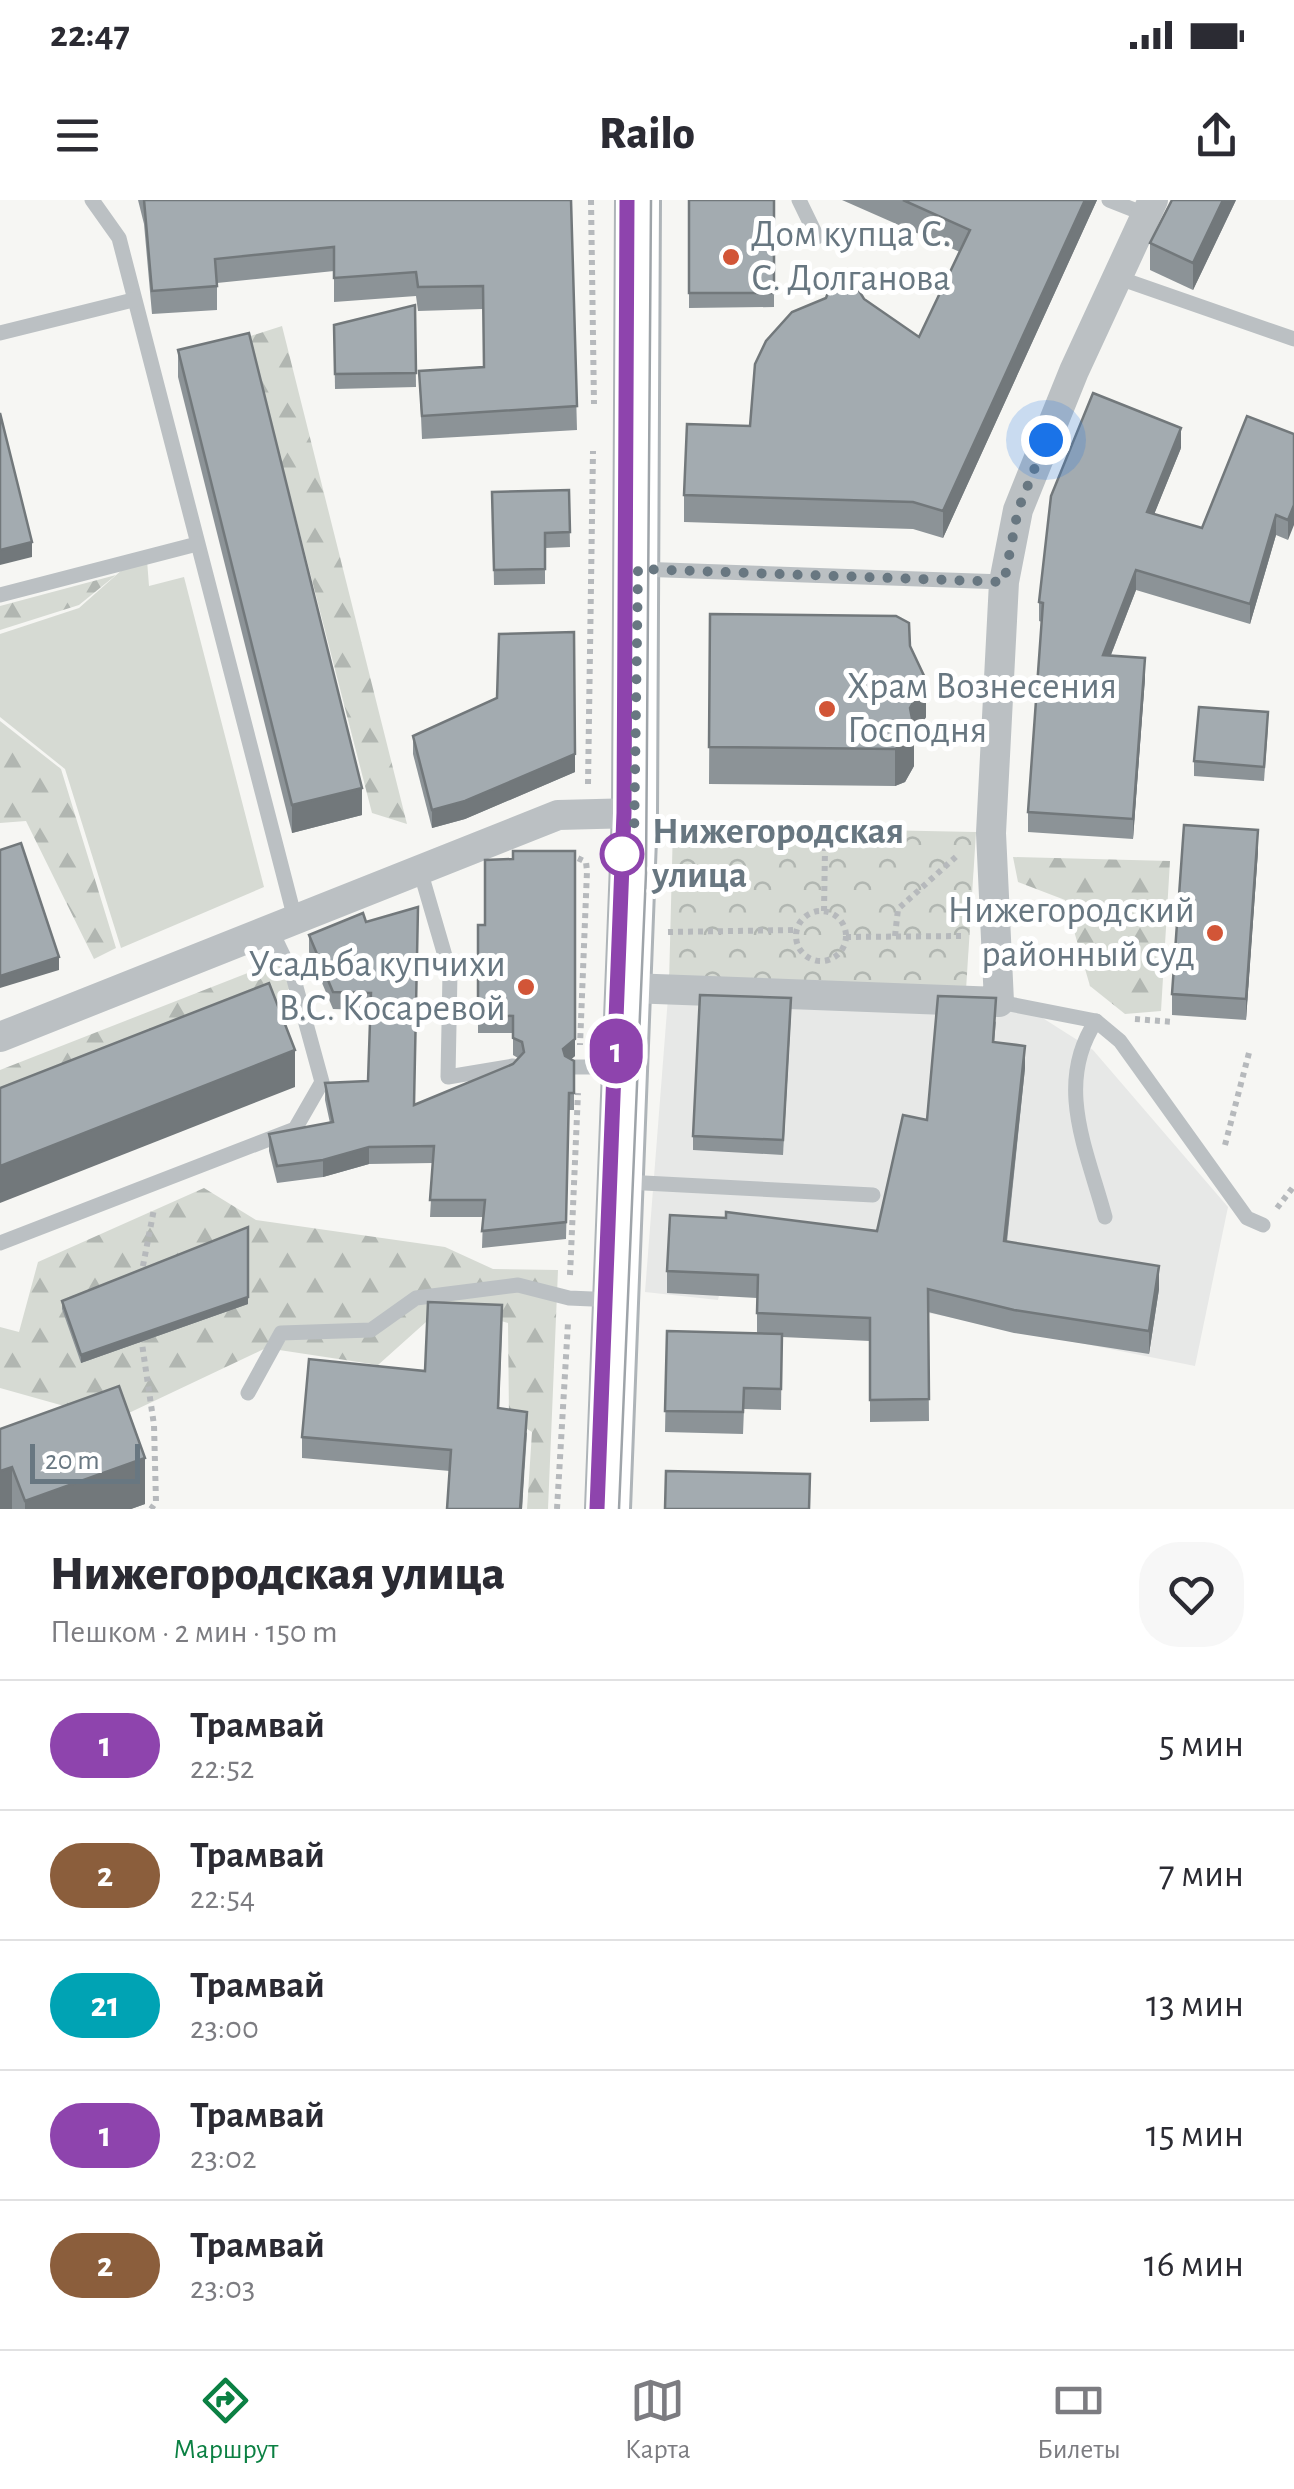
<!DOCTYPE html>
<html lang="ru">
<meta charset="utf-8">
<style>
:root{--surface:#fff;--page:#f7f7f7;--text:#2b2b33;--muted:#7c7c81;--line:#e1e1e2;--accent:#0b8043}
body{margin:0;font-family:"Alegreya Sans",sans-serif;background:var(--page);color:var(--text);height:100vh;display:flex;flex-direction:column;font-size:38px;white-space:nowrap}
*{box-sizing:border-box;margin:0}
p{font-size:32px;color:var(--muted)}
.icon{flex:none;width:55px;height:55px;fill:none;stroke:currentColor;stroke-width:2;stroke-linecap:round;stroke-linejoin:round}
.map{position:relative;height:1309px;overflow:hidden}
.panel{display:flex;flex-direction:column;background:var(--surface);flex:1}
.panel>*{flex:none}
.badge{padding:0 20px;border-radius:32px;font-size:35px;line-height:65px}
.scale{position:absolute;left:30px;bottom:25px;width:110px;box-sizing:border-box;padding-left:10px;border:5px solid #687781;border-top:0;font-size:28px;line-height:35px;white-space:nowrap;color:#687781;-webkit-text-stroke:8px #fff;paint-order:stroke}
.you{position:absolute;width:50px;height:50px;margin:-25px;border:8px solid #fff;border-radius:50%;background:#1a73e8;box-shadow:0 0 0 15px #1a73e833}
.map>.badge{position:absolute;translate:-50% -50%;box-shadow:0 0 0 5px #fff}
.round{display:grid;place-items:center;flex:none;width:105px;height:105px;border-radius:40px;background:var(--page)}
.summary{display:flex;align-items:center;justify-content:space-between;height:170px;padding:0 50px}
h1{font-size:48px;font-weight:800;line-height:75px}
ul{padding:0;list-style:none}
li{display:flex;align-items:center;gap:30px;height:130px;padding:0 50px;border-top:2px solid var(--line)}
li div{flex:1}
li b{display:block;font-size:38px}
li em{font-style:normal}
li .badge{min-width:110px;font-weight:700;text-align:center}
.status{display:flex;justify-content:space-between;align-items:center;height:70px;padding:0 50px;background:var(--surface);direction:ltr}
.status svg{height:28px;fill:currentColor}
header{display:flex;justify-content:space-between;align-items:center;height:130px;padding:0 50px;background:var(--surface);font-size:45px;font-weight:800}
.tab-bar{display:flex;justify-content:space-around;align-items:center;height:140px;border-top:2px solid var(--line);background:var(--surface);font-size:28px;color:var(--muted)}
.tab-bar a{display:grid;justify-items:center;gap:5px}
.tab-bar .on{color:var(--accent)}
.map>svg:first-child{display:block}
</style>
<div class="status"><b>22:47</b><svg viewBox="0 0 49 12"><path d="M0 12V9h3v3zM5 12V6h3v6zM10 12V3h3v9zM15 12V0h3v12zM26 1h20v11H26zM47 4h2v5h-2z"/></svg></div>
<header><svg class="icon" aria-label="menu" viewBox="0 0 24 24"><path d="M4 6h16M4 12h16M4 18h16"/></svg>Railo<svg class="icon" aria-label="share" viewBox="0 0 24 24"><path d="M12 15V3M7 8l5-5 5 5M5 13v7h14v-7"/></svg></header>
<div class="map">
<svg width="1294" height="1309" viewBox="0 0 1294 1309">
<defs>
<pattern id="forest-firs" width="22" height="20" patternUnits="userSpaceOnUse" patternTransform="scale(2.5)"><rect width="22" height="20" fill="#d6dad3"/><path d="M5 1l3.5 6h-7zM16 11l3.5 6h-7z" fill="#b1b6b1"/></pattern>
<pattern id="park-crowns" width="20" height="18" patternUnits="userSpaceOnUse" patternTransform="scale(2.5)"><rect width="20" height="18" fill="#d6dad3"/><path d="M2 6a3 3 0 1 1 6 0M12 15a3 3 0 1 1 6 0" fill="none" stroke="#b1b6b1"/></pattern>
</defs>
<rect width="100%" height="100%" fill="#f6f6f3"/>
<!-- built -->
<polygon fill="#e7e8e7" points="669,785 1008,796 1093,850 1228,1007 1195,1166 934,1114 721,1087 718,1100 645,1092"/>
<!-- green -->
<polygon fill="#d6dad3" points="147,360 149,386 184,377 264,687 121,748 65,569 0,517 0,434 79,408 123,369"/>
<!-- forest -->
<g fill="url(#forest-firs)">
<polygon points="282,126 407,624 372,613 255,159 238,140"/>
<polygon points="116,375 79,405 0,430 0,406"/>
<polygon points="0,521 61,569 116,748 94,759 26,621 0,623"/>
<polygon points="1013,657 1170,661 1161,811 1125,814 1090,786 1065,700 1018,682"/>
<polygon points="278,761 290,788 267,809 0,916 0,870"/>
<polygon points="204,988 256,1020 445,1047 493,1069 558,1070 548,1309 527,1309 532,1232 509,1218 508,1123 445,1105 378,1165 266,1148 114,1220 0,1188 0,1127 19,1132 38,1062"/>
</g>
<!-- park -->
<polygon fill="url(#park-crowns)" points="673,626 976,632 966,790 669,783"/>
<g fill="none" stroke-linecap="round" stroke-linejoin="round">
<defs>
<polyline id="secondary" points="608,1309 635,613 638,0"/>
</defs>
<!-- secondary casing -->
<use href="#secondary" stroke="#aeb4b8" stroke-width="48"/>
<!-- path -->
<g stroke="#b6b9bc" stroke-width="6" stroke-dasharray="5 5" stroke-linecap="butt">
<polyline points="591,0 594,204"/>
<polyline points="588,584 593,251"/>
<polyline points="569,654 586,662 587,671 580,845"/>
<circle cx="821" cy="736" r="25"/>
<polyline points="824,711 825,649"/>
<polyline points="668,732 796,730"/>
<polyline points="895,736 898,709 959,654"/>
<polyline points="846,737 965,736"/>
<polyline points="1135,819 1174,822"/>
<polyline points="1225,945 1250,849"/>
<polyline points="1277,1008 1294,986"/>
<polyline points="570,1075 578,893"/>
<polyline points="141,1076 154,1009"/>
<polyline points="141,1137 154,1225 156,1302 151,1309"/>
<polyline points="557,1309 568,1123"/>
</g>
<!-- lane -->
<g stroke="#bbc0c3" stroke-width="15">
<polyline points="92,0 119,38 295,719"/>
<polyline points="799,0 817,37"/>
<polyline points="1109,0 1147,15"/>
<polyline points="1116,77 1294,139"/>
<polyline points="0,133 133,100"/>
<polyline points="638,369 1004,382"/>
<polyline points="0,395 197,344"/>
<polyline points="420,670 450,773 448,877 513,866"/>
<polyline points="999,802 1096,821 1120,841 1247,1018 1263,1025"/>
<path d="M1096 821C1054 884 1087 950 1105 1017"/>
<polyline points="574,867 620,867"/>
<polyline points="625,982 873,995"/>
<polyline points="0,1043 295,929 322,882 293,776 270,728"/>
<polyline points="248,1193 281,1133 371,1130 416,1098 518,1085 569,1098 615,1100"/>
</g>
<!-- street -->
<g stroke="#bbc0c3" stroke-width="30">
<polyline points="629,788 999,802 991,633 1004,382 1018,310 1074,171 1153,0"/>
<polyline points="0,837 558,615 635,613"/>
</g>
<!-- secondary -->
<use href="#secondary" stroke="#fff" stroke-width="42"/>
<!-- tram -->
<g stroke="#9ea4a9" stroke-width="2.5">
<polyline points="597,1309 624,613 627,0"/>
<polyline points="619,1309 646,673 651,0"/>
</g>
</g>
<!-- wall -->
<g fill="#8c9397">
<polygon points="138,0 571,0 577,230 422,239 419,171 484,167 483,109 418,111 416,96 334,102 334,71 217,83 217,110 152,114 144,24"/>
<polygon points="689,0 774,0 774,107 689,108"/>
<polygon points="842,0 1097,0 943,338 913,329 684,322 684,295 750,226 864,99 919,137 960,52"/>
<polygon points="1236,0 1193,90 1150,70 1150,43"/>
<polygon points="415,105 416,187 335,189 334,125"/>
<polygon points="178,150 362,615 292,633 178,177"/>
<polygon points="1294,234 1288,340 1276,335 1250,424 1136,390 1111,455 1145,478 1133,639 1028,632 1028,612 1042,422 1039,421 1039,402 1181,248 1154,314 1202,328"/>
<polygon points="569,290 570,347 545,348 545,384 494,385 492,292"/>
<polygon points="710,414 910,446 926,517 914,538 914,566 905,582 895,586 709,584"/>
<polygon points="1268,527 1264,581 1194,576 1194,561"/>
<polygon points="413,536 575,572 465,619 432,628 413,554"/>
<polygon points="575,651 575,856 571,859 574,861 574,910 569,910 566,1039 482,1048 483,1017 430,1017 433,963 369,964 323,977 277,983 269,951 269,934 330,923 325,900 325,883 368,881 370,810 333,809 309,752 309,735 363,713 414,905 513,864 518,858 513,855 513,833 478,833 478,725 485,725 513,659"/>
<polygon points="1258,651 1246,820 1172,815 1172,794"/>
<polygon points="791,813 783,955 693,950 693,936"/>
<polygon points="996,821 994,843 1025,868 1007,1042 1159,1089 1149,1154 1014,1133 928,1112 929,1221 870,1222 870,1141 782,1137 781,1210 744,1209 743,1234 665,1232 667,1131 757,1133 757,1098 667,1093 667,1071 877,1031 927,920"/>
<polygon points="62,1101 248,1104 81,1163 62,1109"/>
<polygon points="502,1126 499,1209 527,1233 522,1309 447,1309 450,1271 302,1258 302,1237 425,1171"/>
<polygon points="0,1229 145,1304 131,1309 0,1309"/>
</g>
<!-- shaded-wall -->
<g fill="#72787b">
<polygon points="1085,0 1097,0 943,338 943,311"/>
<polygon points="1223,0 1236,0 1193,90 1193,63"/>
<polygon points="1181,228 1181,248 1147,332 1147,312"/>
<polygon points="1294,305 1294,325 1288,340 1288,320"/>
<polygon points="1276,315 1276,335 1250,424 1250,404"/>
<polygon points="32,342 32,357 0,365 0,350"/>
<polygon points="1136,370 1136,390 1103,475 1103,455"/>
<polygon points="1145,458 1145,478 1133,639 1133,619"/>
<polygon points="926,480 926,517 914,538 914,566 905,582 895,586 895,549 910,508"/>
<polygon points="575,554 575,572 465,619 432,628 432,610"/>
<polygon points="362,588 362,615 292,633 292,605"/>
<polygon points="1258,630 1258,651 1246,820 1246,799"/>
<polygon points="59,757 59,770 0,788 0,776"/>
<polygon points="575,839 575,856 563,866 563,849"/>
<polygon points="1025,846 1025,868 1004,1064 1004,1041"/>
<polygon points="295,850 295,887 0,1003 0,966"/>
<polygon points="369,947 369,964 323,977 323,960"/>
<polygon points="1159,1066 1159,1089 1149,1154 1149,1131"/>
<polygon points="248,1097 248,1104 81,1163 81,1155"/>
<polygon points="527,1212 522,1309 520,1309"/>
<polygon points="145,1258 145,1304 131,1309 25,1309 25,1301"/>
<polygon points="12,1267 12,1309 0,1309 0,1271"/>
</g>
<!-- building -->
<g fill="#a3abb0" stroke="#72787b" stroke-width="2.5">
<polygon points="144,0 571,0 577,206 422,216 419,171 484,167 483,86 418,87 416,72 334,78 334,47 215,59 217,86 152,91"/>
<rect x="689" y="0" width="85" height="93"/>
<polygon points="903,0 1085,0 943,311 913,302 684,295 687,224 750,226 755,164 766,141 792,112 826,98 831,84 843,79 855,84 864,99 919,137 970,30"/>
<polygon points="1172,0 1223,0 1193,63 1150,43"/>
<polygon points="415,105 416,173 335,174 334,125"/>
<polygon points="249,133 362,588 292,605 178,150"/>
<polygon points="1093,193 1181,228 1147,312 1202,328 1247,216 1294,234 1294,305 1288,320 1276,315 1250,404 1136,370 1103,455 1145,458 1133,619 1028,612 1043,403 1039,402 1051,296"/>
<polygon points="0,213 32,342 0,350"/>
<polygon points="569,290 570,332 545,333 545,369 494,370 492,292"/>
<polygon points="710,414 896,416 909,423 910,446 926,480 910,508 914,529 905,545 895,549 709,547"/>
<polygon points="574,432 575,554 465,601 432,610 413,536 497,498 499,434"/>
<polygon points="1199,507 1268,512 1264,567 1194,561"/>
<polygon points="1184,625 1258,630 1246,799 1172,794"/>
<polygon points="21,643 59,757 0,776 0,650"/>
<polygon points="513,651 575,651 575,839 563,849 565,856 574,861 574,893 569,893 566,1022 482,1031 485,1000 430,1000 434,946 369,947 323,960 277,966 269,934 333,922 325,883 368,881 371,793 333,792 309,735 363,713 366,722 418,707 414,905 513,864 524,852 522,842 513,838 513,816 478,815 478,725 485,725 485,660 513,659"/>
<polygon points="269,783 295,850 0,966 0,888"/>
<polygon points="700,795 791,798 783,940 693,936"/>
<polygon points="938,796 996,798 993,842 1025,846 1004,1041 1159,1066 1149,1131 1014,1110 928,1089 929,1199 870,1200 870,1118 757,1113 758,1075 667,1071 670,1015 726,1018 726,1012 877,1031 903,915 927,920"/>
<polygon points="248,1027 248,1097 81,1155 62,1101"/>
<polygon points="428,1102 502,1105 498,1208 527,1212 520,1309 447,1309 451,1250 302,1237 309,1159 425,1171"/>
<polygon points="667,1131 782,1134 781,1189 744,1188 743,1212 665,1211"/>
<polygon points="119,1186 145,1258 25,1301 12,1267 0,1271 0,1229"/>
<polygon points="666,1271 810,1274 809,1309 665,1309"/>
</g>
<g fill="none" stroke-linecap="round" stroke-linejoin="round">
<defs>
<polyline id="line" points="597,1309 624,613 627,0"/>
</defs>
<!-- line casing -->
<use href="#line" stroke="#fff" stroke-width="22"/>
<!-- line -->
<use href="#line" stroke="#8e44ad" stroke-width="15"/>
<!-- walk -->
<polyline stroke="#687781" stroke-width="10" stroke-dasharray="0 18" points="622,654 634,643 638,369 1004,382 1018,310 1046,240"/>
</g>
<!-- markers -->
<g fill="#d25537" stroke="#fff" stroke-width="4">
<circle cx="731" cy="57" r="10"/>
<circle cx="827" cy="509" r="10"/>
<circle cx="1215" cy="733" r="10"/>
<circle cx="526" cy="787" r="10"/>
</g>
<circle fill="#fff" stroke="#8e44ad" stroke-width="5" cx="622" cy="654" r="20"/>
<g text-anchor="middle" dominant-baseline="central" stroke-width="10" stroke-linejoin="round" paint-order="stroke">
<!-- poi labels -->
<g font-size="38" fill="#687781" stroke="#fff" text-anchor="start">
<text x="751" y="35">Дом купца С.<tspan x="751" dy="44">С. Долганова</tspan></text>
<text x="847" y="487">Храм Вознесения<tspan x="847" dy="44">Господня</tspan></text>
<text x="1195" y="711" text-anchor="end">Нижегородский<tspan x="1195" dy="44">районный суд</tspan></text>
<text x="506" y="765" text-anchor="end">Усадьба купчихи<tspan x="506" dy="44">В.С. Косаревой</tspan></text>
</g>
<!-- stop labels -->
<g font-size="38" font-weight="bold" fill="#687781" stroke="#fff" text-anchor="start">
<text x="652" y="632">Нижегородская<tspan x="652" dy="44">улица</tspan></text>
</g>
</g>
</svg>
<div class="scale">20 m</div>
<div class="you" style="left:1046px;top:240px"></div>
<b class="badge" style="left:616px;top:851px;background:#8e44ad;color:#fff">1</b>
</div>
<section class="panel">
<div class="summary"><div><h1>Нижегородская улица</h1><p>Пешком · 2 мин · 150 m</p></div><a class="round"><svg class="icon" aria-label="heart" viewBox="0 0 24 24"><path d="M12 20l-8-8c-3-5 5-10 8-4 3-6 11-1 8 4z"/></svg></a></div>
<ul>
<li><span class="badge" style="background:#8e44ad;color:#fff">1</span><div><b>Трамвай</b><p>22:52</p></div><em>5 мин</em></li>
<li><span class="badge" style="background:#8b5e3c;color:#fff">2</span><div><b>Трамвай</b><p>22:54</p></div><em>7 мин</em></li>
<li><span class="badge" style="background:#00a3b4;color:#fff">21</span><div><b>Трамвай</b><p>23:00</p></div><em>13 мин</em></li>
<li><span class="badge" style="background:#8e44ad;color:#fff">1</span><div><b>Трамвай</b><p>23:02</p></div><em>15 мин</em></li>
<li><span class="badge" style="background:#8b5e3c;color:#fff">2</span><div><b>Трамвай</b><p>23:03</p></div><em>16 мин</em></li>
</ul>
</section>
<nav class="tab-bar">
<a class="on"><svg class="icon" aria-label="directions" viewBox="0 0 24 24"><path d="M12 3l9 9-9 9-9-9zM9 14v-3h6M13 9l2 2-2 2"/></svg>Маршрут</a>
<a><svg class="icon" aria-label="map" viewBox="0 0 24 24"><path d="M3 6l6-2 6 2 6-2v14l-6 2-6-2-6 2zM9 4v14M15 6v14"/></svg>Карта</a>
<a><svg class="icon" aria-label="tickets" viewBox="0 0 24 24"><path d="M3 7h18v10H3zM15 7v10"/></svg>Билеты</a>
</nav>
